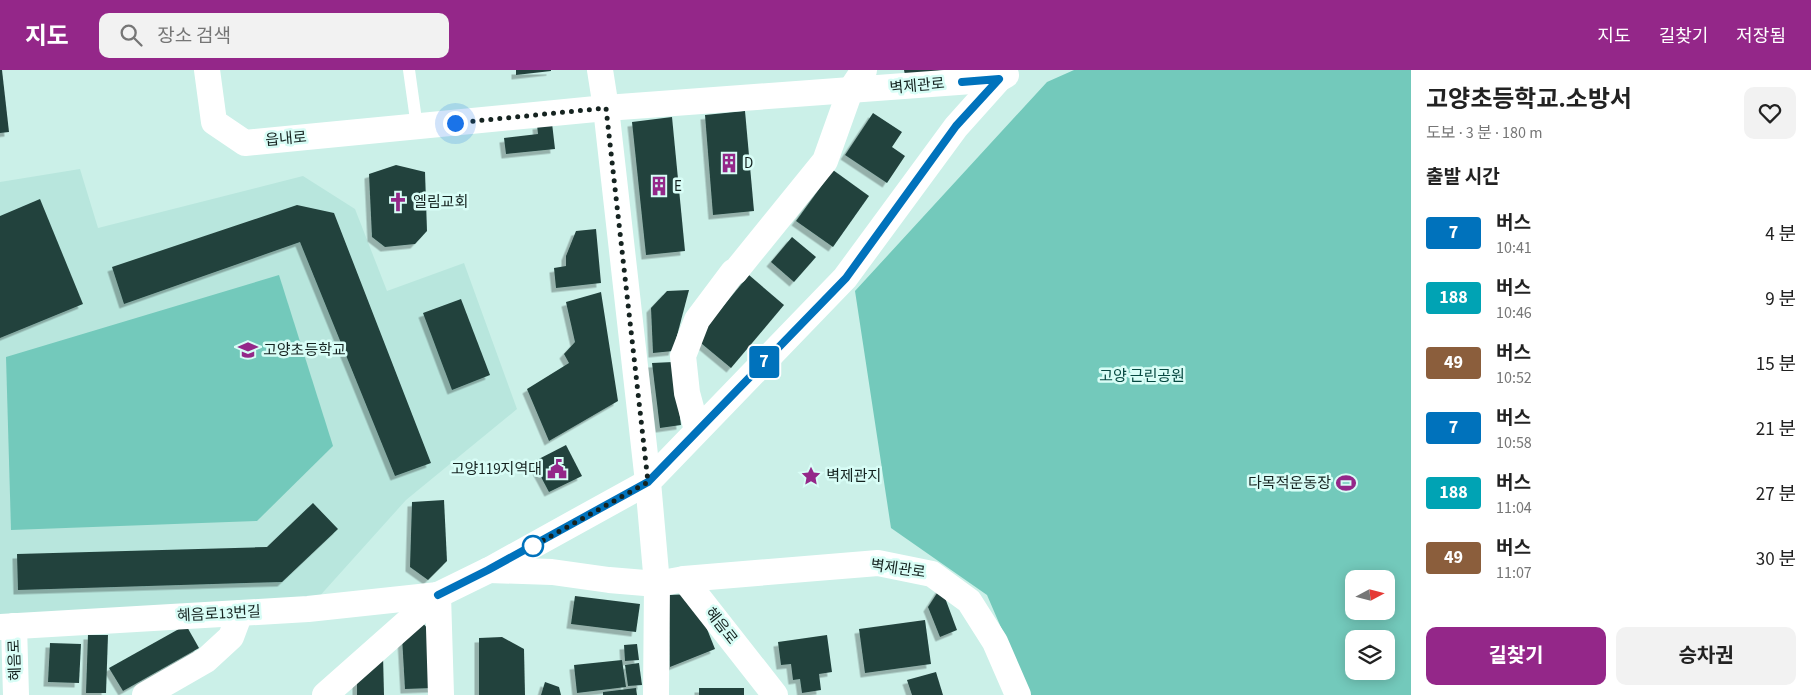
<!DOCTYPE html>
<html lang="ko">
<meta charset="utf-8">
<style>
:root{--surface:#fff;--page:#f2f2f2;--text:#222;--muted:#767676;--accent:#942789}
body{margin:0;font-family:"Source Sans 3","Noto Sans KR",sans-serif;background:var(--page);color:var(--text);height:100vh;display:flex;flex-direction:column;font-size:19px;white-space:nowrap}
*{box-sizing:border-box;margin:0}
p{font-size:16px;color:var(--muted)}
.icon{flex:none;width:28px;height:28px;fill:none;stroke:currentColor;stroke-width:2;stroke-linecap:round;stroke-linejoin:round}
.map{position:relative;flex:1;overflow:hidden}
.sheet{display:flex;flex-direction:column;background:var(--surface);width:400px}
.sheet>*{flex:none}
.badge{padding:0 10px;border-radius:4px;font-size:18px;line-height:32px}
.needle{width:32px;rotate:83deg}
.buttons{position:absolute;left:1345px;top:500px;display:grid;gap:10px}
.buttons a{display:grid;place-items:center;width:50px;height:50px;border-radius:10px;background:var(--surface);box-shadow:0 2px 12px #0003;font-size:25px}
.you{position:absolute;width:25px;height:25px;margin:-12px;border:4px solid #fff;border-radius:50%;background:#1a73e8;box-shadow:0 0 0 8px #1a73e833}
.map>.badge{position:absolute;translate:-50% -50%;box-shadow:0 0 0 2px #fff}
h2{padding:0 15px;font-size:19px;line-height:45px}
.round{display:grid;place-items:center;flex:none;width:52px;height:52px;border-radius:10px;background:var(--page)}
.summary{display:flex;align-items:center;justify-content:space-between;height:85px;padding:0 15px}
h1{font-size:24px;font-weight:700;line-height:38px}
.action{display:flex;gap:10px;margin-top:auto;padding:10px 15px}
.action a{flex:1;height:58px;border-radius:10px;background:var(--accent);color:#fff;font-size:20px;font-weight:700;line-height:58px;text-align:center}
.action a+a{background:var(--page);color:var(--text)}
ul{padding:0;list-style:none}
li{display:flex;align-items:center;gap:15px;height:65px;padding:0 15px}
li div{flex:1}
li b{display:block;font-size:19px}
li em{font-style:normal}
li .badge{min-width:55px;font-weight:700;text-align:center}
header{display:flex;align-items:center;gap:30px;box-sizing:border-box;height:70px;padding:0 25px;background:var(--accent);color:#fff}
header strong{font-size:24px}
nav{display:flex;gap:28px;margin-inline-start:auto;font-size:18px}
.search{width:350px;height:45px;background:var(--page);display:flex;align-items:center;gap:12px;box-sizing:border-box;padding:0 18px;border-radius:10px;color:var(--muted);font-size:19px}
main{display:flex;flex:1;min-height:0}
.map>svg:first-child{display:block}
</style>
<header>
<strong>지도</strong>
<div class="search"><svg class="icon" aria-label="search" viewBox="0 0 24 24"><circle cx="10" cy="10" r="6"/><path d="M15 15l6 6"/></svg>장소 검색</div>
<nav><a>지도</a><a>길찾기</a><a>저장됨</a></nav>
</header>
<main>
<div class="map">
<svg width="1411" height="625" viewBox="0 0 1411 625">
<defs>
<filter id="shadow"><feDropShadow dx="-4.5" dy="4.5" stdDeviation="0" flood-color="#0004"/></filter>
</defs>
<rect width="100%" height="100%" fill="#cbf0e8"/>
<!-- built -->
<polygon fill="#b8e6dd" points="80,99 98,158 303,106 355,139 387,221 464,193 517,339 406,430 308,539 0,557 0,112"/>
<!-- green -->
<g fill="#73c9bb" fill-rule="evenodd">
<path d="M1074 0H1411V625H1030L987 525 891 458 855 221 1047 12ZM1354 509H1386V541H1354ZM1354 569H1386V601H1354Z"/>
<polygon points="279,205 333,376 257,451 11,460 6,287"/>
</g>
<!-- building -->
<g fill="#22423d" filter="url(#shadow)">
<polygon points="0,0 2,0 9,62 0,63"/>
<polygon points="516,0 551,0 551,1 516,5"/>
<polygon points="904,0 946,0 905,5"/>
<polygon points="745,41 754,141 713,145 705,45"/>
<polygon points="873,43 902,62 892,77 905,86 887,113 845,85"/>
<polygon points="672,47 685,181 646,185 632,52"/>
<polygon points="552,53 555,79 506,84 504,68 538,64 537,55"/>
<polygon points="396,95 425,102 427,161 415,174 385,177 372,167 369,104"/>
<polygon points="833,100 869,126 833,177 796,151"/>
<polygon points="40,129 83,234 0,268 0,146"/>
<polygon points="297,135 334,143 431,393 395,406 300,172 124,234 112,197"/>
<polygon points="596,159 601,213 556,218 554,198 566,196 566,186 576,161"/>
<polygon points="792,167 816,187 794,212 771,192"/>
<polygon points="749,205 784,235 731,298 696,269"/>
<polygon points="689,220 673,281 653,283 651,238 667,221"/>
<polygon points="601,222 618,331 549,371 527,319 569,293 564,284 575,272 566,232"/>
<polygon points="461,229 490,305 452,320 423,243"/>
<polygon points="673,292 681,355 660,358 652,293"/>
<polygon points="566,375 582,406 549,422 533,392"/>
<polygon points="444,430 447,491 428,510 410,497 412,432"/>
<polygon points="313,433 338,459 282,512 18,520 17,484 267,477"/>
<polygon points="941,517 957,560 940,567 928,537"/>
<polygon points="693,524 715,579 670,597 669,525"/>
<polygon points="575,526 640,534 636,562 571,554"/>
<polygon points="420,550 430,561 433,618 405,619 402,567"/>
<polygon points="925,550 931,594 865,603 859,559"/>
<polygon points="186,555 199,578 123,621 109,598"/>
<polygon points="88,565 108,565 106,623 86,623"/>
<polygon points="827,565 832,602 819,604 821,620 802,623 800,609 793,610 791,594 781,595 778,572"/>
<polygon points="502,567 524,579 525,625 479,625 479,568"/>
<polygon points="50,573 81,574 79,613 48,612"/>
<polygon points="637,574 639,590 625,591 624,575"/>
<polygon points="383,585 384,625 357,625 357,611"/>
<polygon points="622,590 626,617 577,623 574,595"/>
<polygon points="639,593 642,615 628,616 625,595"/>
<polygon points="936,602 943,625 912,625 907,610"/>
<polygon points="545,612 559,617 561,625 541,625"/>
<polygon points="636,618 637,625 603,625 603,622"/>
<rect x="699" y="618" width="45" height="7"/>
</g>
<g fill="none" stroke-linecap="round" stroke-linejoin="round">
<!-- service -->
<polyline stroke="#fff" stroke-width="12" points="409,0 417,57"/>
<!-- minor -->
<g stroke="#fff" stroke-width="26">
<polyline points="207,0 214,52 245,73 606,38 999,9"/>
<polyline points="697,360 687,323 683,286 697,250 733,202 735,202 825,91 850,21 864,0"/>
<polyline points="489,500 552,502 609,510 657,514 684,509 775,625"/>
<polyline points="684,509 878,493 932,504 969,531 995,572 1018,625"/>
<polyline points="438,525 441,625"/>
<polyline points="14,556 16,625"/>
<polyline points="0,557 308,539 438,525"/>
<polyline points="145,625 206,590 231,567 240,543"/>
<polyline points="325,625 438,525 489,500 648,412 606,38 600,0"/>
<polyline points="656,625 657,514 648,412 845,208 956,57 999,9 1006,5"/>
</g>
</g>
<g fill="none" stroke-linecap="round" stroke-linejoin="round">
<defs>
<polyline id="line" points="438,525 488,500 648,412 846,208 956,56 999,9 962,12"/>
</defs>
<!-- line casing -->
<use href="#line" stroke="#fff" stroke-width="11"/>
<!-- line -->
<use href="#line" stroke="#0072bc" stroke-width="8"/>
<!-- walk -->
<polyline stroke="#152320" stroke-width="5" stroke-dasharray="0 9" points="455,53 606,38 648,412 533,476"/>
</g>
<!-- icons -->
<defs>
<symbol id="building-bare" viewBox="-9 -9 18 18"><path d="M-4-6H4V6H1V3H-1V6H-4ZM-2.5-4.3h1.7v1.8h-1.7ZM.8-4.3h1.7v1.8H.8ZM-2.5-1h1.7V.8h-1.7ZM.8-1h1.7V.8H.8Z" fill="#942789" stroke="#d8fdf6" stroke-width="2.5" paint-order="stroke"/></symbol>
<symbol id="church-bare" viewBox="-9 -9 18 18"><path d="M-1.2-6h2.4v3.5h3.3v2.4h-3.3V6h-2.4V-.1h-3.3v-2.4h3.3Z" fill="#942789" stroke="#d8fdf6" stroke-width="2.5" paint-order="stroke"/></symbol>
<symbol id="school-bare" viewBox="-9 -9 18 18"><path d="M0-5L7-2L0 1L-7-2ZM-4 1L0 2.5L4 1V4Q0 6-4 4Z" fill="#942789" stroke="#d8fdf6" stroke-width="2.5" paint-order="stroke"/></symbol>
<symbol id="civic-bare" viewBox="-9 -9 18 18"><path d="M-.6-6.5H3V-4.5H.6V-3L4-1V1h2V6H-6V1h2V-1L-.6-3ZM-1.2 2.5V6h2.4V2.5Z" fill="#942789" stroke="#d8fdf6" stroke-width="2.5" paint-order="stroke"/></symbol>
<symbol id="sight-bare" viewBox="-9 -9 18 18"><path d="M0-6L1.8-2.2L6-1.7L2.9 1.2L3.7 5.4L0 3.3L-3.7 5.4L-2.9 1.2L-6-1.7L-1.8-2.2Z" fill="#942789" stroke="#d8fdf6" stroke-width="2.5" paint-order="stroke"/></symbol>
<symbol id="stadium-bare" viewBox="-9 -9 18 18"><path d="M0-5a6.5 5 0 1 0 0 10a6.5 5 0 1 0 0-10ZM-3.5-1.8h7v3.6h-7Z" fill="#942789" stroke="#d8fdf6" stroke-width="2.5" paint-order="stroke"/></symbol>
</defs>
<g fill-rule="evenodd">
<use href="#building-bare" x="715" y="79" width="28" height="28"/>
<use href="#building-bare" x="645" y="102" width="28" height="28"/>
<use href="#church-bare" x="384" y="118" width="28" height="28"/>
<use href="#school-bare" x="234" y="266" width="28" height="28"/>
<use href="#civic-bare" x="543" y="385" width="28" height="28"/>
<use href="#sight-bare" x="797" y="392" width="28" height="28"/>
<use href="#stadium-bare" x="1332" y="399" width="28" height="28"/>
</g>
<!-- markers -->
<circle fill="#fff" stroke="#0072bc" stroke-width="2.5" cx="533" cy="476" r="10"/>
<g text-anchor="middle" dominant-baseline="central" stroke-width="5" stroke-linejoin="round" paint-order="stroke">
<!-- street labels -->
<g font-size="15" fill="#152320" stroke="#d8fdf6">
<text transform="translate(917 16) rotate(-5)">벽제관로</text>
<text transform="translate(286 69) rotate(-5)">읍내로</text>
<text transform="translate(898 499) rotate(8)">벽제관로</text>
<text transform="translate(219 544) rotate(-3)">혜음로13번길</text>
<text transform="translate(721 556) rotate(52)">혜음로</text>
<text transform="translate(15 590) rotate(-92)">혜음로</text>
</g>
<!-- poi labels -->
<g font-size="15" fill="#152320" stroke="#d8fdf6" text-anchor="start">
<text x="744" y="93">D</text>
<text x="674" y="116">E</text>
<text x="413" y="132">엘림교회</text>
<text x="263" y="280">고양초등학교</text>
<text x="542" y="399" text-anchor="end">고양119지역대</text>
<text x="826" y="406">벽제관지</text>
<text x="1331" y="413" text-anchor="end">다목적운동장</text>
</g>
<!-- park labels -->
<g font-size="15" fill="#054840" stroke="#d8fdf6">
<text x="1142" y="306">고양 근린공원</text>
</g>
</g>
</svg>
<div class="buttons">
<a><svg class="needle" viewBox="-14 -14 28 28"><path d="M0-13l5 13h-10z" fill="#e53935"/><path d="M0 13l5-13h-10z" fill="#767676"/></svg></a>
<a><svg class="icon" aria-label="layers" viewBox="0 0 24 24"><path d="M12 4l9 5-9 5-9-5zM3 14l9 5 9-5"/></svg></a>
</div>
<div class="you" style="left:455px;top:53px"></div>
<b class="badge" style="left:764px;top:292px;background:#0072bc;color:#fff">7</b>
</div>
<section class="sheet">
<div class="summary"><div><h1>고양초등학교.소방서</h1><p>도보 · 3 분 · 180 m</p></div><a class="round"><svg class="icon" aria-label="heart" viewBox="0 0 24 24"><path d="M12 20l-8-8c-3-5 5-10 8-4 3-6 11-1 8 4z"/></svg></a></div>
<h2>출발 시간</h2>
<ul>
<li><span class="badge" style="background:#0072bc;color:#fff">7</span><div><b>버스</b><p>10:41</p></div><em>4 분</em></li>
<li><span class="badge" style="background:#00a3b4;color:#fff">188</span><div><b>버스</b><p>10:46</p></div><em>9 분</em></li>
<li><span class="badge" style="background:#8b5e3c;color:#fff">49</span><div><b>버스</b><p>10:52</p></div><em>15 분</em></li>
<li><span class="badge" style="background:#0072bc;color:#fff">7</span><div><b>버스</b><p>10:58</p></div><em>21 분</em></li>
<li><span class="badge" style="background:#00a3b4;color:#fff">188</span><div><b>버스</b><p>11:04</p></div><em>27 분</em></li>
<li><span class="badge" style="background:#8b5e3c;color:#fff">49</span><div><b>버스</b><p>11:07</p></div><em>30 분</em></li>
</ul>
<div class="action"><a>길찾기</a><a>승차권</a></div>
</section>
</main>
